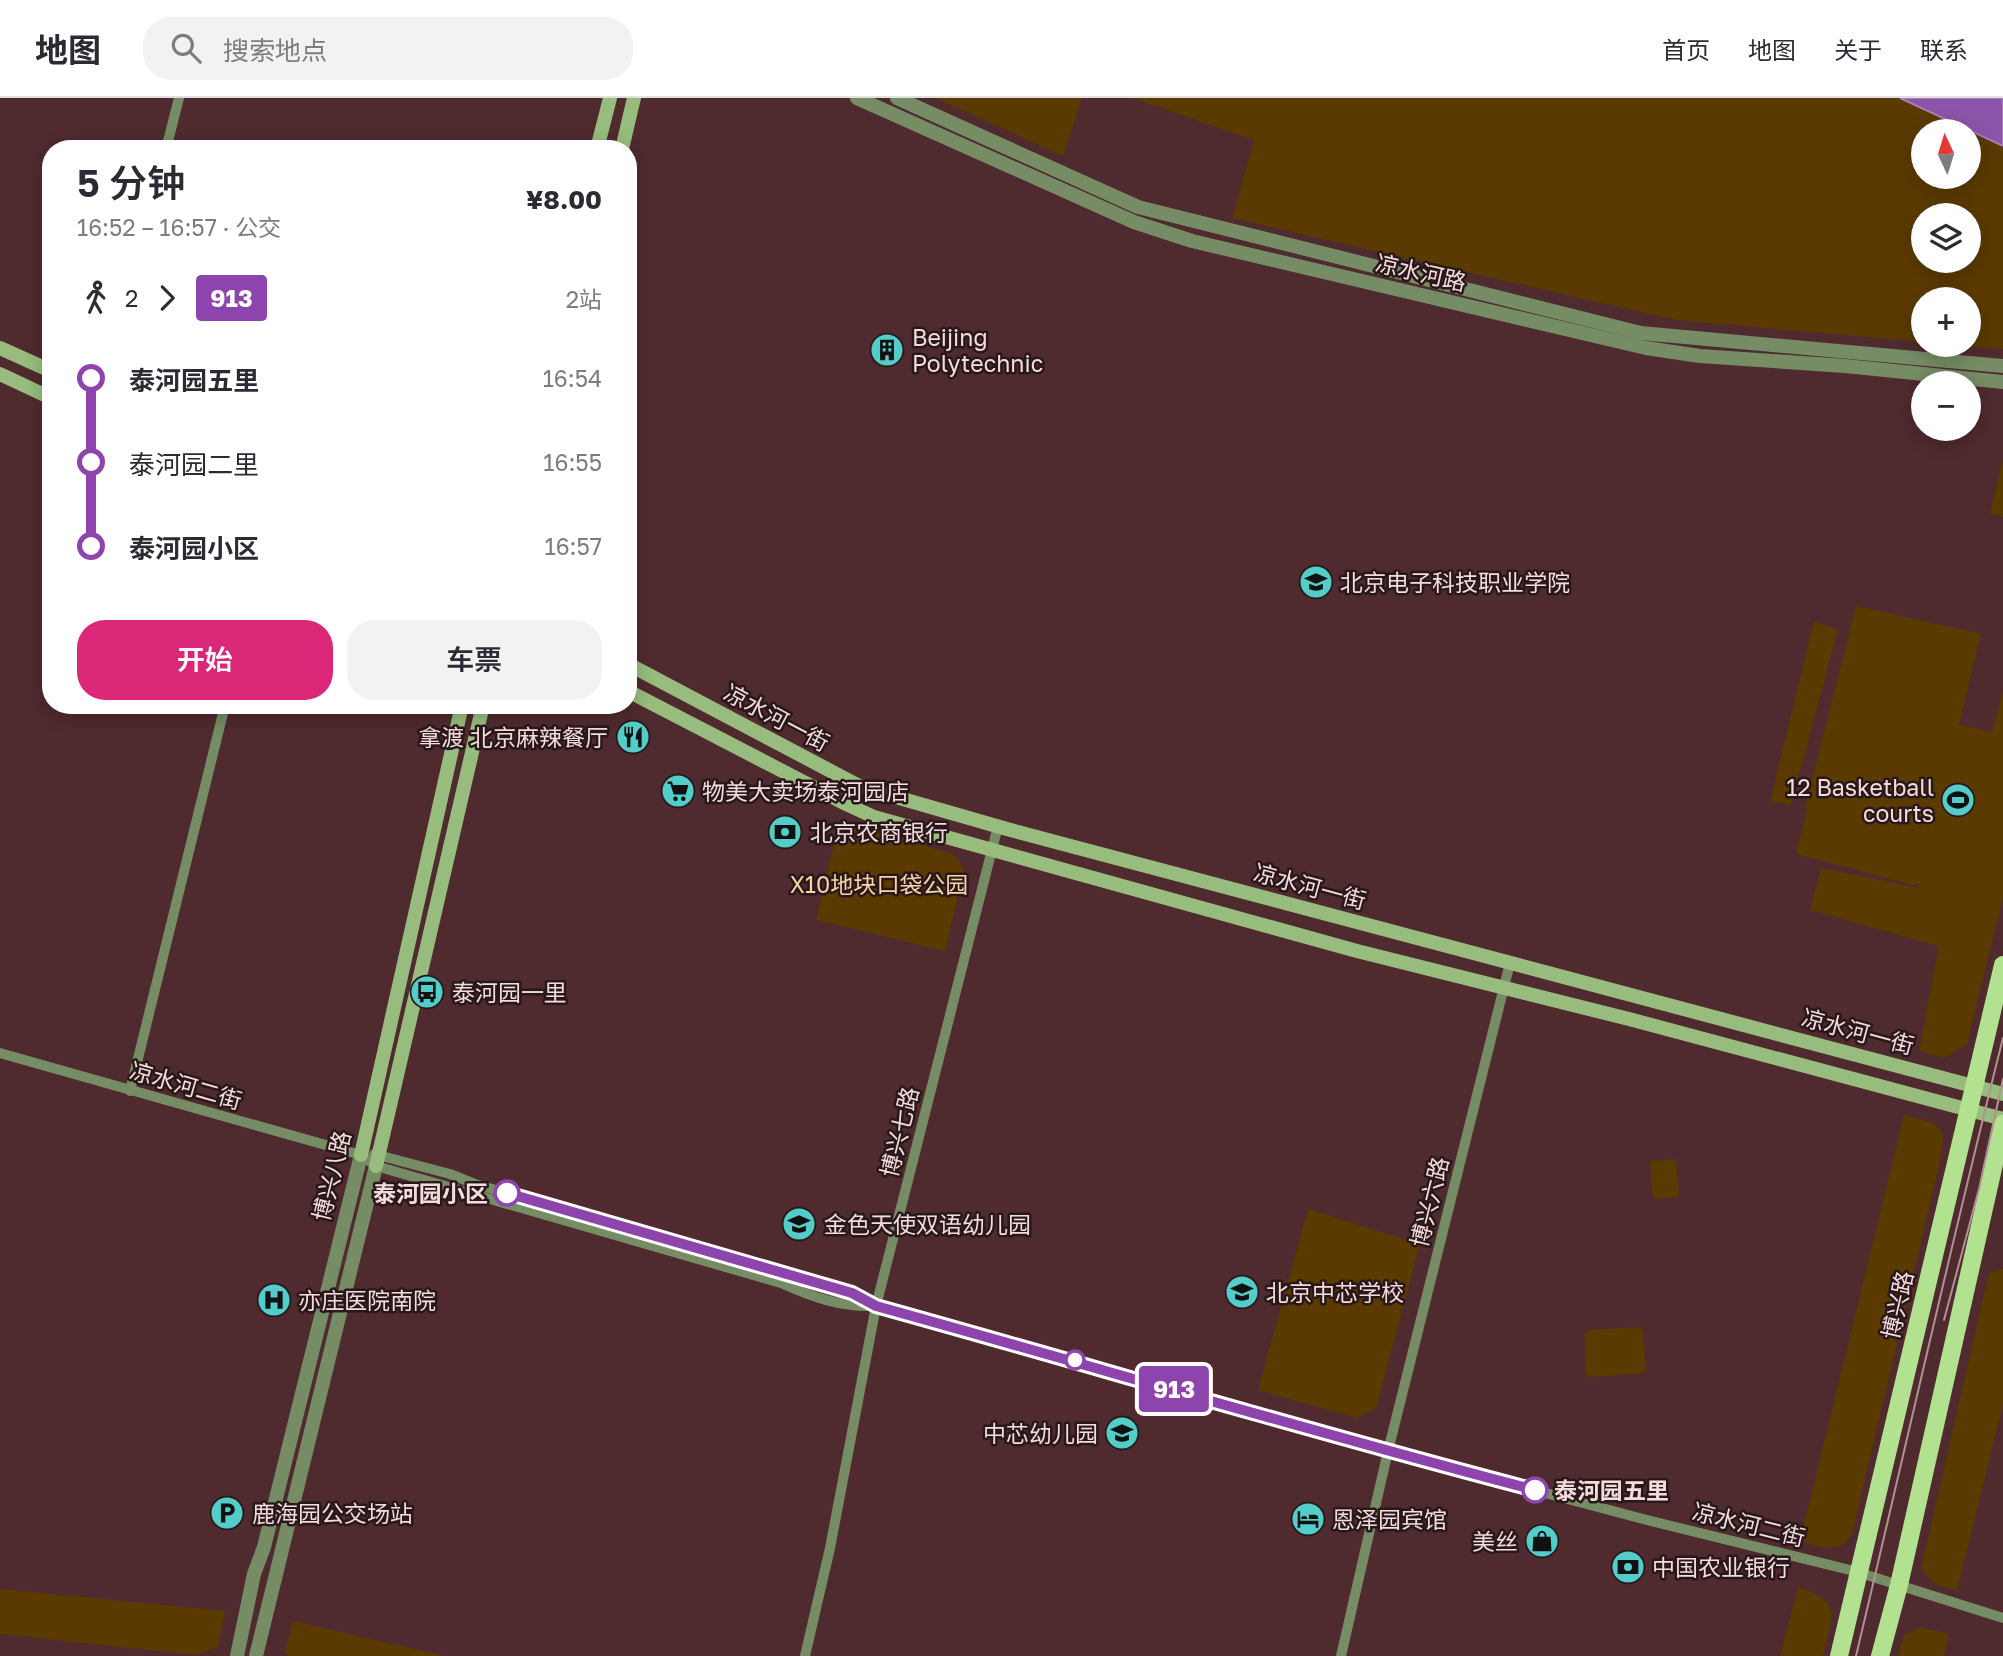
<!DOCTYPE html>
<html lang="zh">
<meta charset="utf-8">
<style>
:root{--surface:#fff;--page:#f2f2f3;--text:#2b2b33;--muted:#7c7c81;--line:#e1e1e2;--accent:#db2777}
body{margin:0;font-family:"Golos Text","Noto Sans SC",sans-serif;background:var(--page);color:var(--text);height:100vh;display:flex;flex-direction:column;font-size:26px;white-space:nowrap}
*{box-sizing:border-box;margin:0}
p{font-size:23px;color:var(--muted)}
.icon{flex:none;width:38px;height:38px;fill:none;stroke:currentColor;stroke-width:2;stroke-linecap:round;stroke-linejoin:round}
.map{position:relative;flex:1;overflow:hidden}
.drawer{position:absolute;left:42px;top:42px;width:595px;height:574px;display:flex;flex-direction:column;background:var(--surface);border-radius:28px;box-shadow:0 4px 18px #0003}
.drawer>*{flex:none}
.badge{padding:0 14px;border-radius:5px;font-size:24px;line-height:46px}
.needle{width:46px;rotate:356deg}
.buttons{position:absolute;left:1911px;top:21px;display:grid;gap:14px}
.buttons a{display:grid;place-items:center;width:70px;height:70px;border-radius:50%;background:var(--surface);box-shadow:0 4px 18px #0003;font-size:35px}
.map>.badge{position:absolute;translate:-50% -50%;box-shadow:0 0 0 4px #fff}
.legs{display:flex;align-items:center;gap:10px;height:77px;padding:0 35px;font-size:23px}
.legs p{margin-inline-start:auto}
.overview{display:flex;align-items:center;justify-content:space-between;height:119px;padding:0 35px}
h1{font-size:38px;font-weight:600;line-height:52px}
.primary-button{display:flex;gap:14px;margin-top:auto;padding:14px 35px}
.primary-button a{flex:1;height:80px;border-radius:28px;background:var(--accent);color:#fff;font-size:28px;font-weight:600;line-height:80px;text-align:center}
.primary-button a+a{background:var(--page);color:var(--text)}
ul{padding:0 35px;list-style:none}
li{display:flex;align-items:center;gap:24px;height:84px;font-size:26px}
li i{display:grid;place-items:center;width:10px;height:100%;margin:0 9px;background:currentColor}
li i::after{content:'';width:18px;height:18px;margin:-9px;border:5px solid;border-radius:50%;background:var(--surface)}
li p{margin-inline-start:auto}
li:first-child i{background:linear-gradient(#0000 50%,currentColor 0)}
li:last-child i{background:linear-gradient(currentColor 50%,#0000 0)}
header{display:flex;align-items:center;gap:42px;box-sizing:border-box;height:98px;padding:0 35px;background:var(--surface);border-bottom:2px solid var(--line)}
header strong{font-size:33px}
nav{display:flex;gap:38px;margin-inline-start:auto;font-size:24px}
.search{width:490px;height:63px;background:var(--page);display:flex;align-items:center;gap:18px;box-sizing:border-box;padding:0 24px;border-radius:28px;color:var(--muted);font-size:26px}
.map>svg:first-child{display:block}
</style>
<header>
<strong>地图</strong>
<div class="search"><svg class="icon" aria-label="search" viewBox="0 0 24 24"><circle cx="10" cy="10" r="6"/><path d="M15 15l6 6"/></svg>搜索地点</div>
<nav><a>首页</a><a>地图</a><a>关于</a><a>联系</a></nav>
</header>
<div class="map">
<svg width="2003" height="1558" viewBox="0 0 2003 1558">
<rect width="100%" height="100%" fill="#4f2a2e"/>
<!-- green -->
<g fill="#5b3a00" fill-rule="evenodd">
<polygon points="935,0 1082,0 1063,58"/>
<path d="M1132 0H1900L2003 48V251L1953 247H1969V201H1923V244L1676 222 1232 120 1254 42ZM1923 33H1969V79H1923ZM1923 117H1969V163H1923Z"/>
<polygon points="2003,361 2003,419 1990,415"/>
<polygon points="1856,508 1981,536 1959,627 1992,634 2003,592 2003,799 1967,946 1944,960 1919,953 1939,848 1810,812 1821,770 1918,790 1919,786 1913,787 1796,756 1807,710 1805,709"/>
<polygon points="1814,523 1838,532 1791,707 1770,703"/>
<polygon points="843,722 955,757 964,772 945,853 816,822 831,758"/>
<path d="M1904 1017 1934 1025 1943 1036 1940 1063 1852 1436C1840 1457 1820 1449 1800 1443Z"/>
<polygon points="1676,1061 1679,1099 1653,1101 1650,1063"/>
<polygon points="1308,1111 1420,1146 1376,1310 1357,1320 1258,1292"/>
<polygon points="2003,1171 2003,1306 1957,1493 1934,1486 1921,1470 1989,1175"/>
<polygon points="1639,1229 1643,1232 1646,1270 1643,1275 1590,1279 1586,1276 1585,1235 1589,1232"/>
<path d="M1798 1490C1844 1502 1832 1521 1823 1558H1780Z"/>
<polygon points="0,1491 225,1513 218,1549 196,1557 0,1536"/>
<polygon points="293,1523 445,1558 289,1558 285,1553"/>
<polygon points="1921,1529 1949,1536 1944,1558 1898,1558 1904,1537"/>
</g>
<!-- water -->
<polygon fill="#8c55aa" stroke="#ab7db9" stroke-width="2" points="1900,0 2003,0 2003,48"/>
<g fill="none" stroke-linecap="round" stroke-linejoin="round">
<!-- minor -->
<g stroke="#758c65" stroke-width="10">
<polyline points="166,51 179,0"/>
<path d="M0 955 361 1057 376 1068 781 1185C812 1199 840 1209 874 1208"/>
<polyline points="130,993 225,607"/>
<polyline points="374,1056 450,1076 475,1086 852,1195 876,1208 1068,1260 1388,1353 1643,1421 1854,1473 2003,1520"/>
<polyline points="805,1558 830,1450 876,1208 998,728"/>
<polyline points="1341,1558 1388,1353 1510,865"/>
</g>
<!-- tertiary -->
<g stroke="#758c65" stroke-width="14">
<polyline points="857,0 1134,124 1192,143 1646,250 1700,258 1845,268 2003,284"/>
<polyline points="897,0 1138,109 1641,235 2003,268"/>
<polyline points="237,1558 254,1476 264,1449 361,1057"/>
<polyline points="256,1558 376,1068"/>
</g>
<!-- secondary -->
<g stroke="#97bc7d" stroke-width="14">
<polyline points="597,51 610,0"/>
<polyline points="622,51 634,0"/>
<polyline points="0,250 51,273"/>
<polyline points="0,276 51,300"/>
<polyline points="628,566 861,689 1007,731 2003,996"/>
<polyline points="628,593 846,706 874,719 1357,853 1629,921 2003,1021"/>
<polyline points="361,1057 462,607"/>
<polyline points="376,1068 483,607"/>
</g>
<!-- primary -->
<g stroke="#b2e190" stroke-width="18">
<polyline points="1839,1558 2003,867"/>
<polyline points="1880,1558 1899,1487 2003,1026"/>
</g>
<!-- tram -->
<g stroke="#b09295" stroke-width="2">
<polyline points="1944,1222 1979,1091 2003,981"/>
<path d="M1856 1558C1905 1352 1951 1146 2003 940"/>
</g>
</g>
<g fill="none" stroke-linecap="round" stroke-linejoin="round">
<defs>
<path id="line-1" d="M507 1095 852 1195 876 1208C1096 1269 1315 1335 1535 1392"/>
</defs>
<!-- line-1 casing -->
<use href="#line-1" stroke="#fff" stroke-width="16"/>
<!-- line-1 -->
<use href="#line-1" stroke="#8e44ad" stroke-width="10"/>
</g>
<!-- icons -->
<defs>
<symbol id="building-disc" viewBox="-11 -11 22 22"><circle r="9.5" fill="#53cdca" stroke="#29181a"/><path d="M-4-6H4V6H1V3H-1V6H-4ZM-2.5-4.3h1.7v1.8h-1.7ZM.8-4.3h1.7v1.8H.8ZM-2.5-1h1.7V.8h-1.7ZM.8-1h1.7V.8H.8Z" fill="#111"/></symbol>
<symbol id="university-disc" viewBox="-11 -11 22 22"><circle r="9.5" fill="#53cdca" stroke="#29181a"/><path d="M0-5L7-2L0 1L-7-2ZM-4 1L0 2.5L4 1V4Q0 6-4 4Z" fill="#111"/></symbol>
<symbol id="restaurant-disc" viewBox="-11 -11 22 22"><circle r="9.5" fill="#53cdca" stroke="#29181a"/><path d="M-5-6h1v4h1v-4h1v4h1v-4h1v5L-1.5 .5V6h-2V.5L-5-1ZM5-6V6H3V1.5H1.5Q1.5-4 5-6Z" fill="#111"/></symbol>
<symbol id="supermarket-disc" viewBox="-11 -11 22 22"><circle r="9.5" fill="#53cdca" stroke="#29181a"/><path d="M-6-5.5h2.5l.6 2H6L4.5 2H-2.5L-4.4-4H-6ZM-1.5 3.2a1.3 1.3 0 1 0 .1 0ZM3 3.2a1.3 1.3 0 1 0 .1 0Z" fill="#111"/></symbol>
<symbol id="stadium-disc" viewBox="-11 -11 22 22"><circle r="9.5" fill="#53cdca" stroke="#29181a"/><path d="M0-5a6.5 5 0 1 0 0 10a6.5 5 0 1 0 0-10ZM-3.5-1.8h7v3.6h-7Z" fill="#111"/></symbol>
<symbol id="bank-disc" viewBox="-11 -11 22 22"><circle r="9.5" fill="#53cdca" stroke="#29181a"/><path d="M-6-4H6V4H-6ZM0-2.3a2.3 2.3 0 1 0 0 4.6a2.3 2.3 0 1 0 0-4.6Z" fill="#111"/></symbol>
<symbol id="bus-disc" viewBox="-11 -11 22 22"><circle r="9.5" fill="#53cdca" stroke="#29181a"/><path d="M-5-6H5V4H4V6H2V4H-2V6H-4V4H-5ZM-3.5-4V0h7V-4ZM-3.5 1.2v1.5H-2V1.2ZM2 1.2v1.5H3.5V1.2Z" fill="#111"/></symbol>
<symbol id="school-disc" viewBox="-11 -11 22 22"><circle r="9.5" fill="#53cdca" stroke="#29181a"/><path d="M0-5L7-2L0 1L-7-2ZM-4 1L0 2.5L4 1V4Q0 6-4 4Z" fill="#111"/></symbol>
<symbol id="hospital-disc" viewBox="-11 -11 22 22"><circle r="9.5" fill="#53cdca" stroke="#29181a"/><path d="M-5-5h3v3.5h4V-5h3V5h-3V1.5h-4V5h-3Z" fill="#111"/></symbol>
<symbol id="parking-disc" viewBox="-11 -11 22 22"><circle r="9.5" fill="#53cdca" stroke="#29181a"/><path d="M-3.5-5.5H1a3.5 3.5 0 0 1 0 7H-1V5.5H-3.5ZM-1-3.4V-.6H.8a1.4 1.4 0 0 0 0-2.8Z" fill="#111"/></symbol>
<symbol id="hotel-disc" viewBox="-11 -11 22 22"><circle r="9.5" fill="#53cdca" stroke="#29181a"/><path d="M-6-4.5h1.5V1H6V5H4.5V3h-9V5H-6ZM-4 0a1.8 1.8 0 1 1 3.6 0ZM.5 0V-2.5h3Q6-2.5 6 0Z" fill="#111"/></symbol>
<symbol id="shop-disc" viewBox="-11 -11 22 22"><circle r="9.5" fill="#53cdca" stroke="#29181a"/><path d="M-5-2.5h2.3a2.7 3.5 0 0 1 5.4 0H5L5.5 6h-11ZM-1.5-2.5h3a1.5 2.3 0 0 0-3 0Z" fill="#111"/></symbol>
</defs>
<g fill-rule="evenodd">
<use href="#building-disc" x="868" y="233" width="38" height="38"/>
<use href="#university-disc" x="1297" y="465" width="38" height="38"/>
<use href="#restaurant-disc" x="614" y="620" width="38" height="38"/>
<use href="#supermarket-disc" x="659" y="674" width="38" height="38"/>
<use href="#stadium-disc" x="1939" y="683" width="38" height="38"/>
<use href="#bank-disc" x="766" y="715" width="38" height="38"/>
<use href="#bus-disc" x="408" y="875" width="38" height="38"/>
<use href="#school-disc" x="780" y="1107" width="38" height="38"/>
<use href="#school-disc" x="1223" y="1175" width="38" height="38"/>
<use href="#hospital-disc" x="255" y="1183" width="38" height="38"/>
<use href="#school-disc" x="1103" y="1316" width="38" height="38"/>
<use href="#parking-disc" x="208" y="1396" width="38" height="38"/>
<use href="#hotel-disc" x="1289" y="1402" width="38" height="38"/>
<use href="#shop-disc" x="1523" y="1424" width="38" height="38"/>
<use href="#bank-disc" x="1609" y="1450" width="38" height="38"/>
</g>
<!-- markers -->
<g fill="#fff" stroke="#8e44ad" stroke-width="3.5">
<circle cx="507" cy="1095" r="12"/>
<circle cx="1075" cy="1262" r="9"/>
<circle cx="1535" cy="1392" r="12"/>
</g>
<g text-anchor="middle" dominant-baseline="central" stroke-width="5" stroke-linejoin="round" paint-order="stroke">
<!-- street labels -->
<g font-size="23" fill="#f4dbdd" stroke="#29181a">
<text transform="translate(1421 174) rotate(13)">凉水河路</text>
<text transform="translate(777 619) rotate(28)">凉水河一街</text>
<text transform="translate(1310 788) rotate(15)">凉水河一街</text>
<text transform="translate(1858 933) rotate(15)">凉水河一街</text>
<text transform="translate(186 987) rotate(16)">凉水河二街</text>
<text transform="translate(899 1034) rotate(-76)">博兴七路</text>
<text transform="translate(331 1078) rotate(-76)">博兴八路</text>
<text transform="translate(1429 1104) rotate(-76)">博兴六路</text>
<text transform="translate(1897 1207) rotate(-77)">博兴路</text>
<text transform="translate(1749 1426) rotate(14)">凉水河二街</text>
</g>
<!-- poi labels -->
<g font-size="23" fill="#f4dbdd" stroke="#29181a" text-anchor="start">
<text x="912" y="239">Beijing<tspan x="912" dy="26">Polytechnic</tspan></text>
<text x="1340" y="484">北京电子科技职业学院</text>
<text x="608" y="639" text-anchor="end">拿渡 北京麻辣餐厅</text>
<text x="1934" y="689" text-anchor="end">12 Basketball<tspan x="1934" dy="26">courts</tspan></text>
<text x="702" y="693">物美大卖场泰河园店</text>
<text x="810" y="734">北京农商银行</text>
<text x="452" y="894">泰河园一里</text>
<text x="824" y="1126">金色天使双语幼儿园</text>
<text x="1266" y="1194">北京中芯学校</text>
<text x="298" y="1202">亦庄医院南院</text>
<text x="1098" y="1335" text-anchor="end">中芯幼儿园</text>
<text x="252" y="1415">鹿海园公交场站</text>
<text x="1332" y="1421">恩泽园宾馆</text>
<text x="1518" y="1443" text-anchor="end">美丝</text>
<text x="1652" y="1469">中国农业银行</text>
</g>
<!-- park labels -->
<g font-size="23" fill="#f6d4a9" stroke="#29181a">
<text x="879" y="786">X10地块口袋公园</text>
</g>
<!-- stop labels -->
<g font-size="23" font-weight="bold" fill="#f4dbdd" stroke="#29181a" text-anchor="end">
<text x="488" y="1095">泰河园小区</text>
<text x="1554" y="1392" text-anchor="start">泰河园五里</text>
</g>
</g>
</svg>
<div class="buttons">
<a><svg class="needle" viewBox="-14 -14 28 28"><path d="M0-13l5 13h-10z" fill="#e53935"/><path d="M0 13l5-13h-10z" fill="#7c7c81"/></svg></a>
<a><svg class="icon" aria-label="layers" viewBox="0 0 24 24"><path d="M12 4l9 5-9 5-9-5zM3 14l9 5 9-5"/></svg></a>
<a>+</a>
<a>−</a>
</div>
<b class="badge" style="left:1174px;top:1291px;background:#8e44ad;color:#fff">913</b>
<section class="drawer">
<div class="overview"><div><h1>5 分钟</h1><p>16:52 – 16:57 · 公交</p></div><b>¥8.00</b></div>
<div class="legs"><svg class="icon" aria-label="walk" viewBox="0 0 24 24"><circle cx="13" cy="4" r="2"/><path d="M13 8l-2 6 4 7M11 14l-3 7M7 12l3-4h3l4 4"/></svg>2<svg class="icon" aria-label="forward" viewBox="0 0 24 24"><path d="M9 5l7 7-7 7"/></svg><b class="badge" style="background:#8e44ad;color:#fff">913</b><p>2站</p></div>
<ul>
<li><i style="color:#8e44ad"></i><b>泰河园五里</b><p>16:54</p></li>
<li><i style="color:#8e44ad"></i><span>泰河园二里</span><p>16:55</p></li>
<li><i style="color:#8e44ad"></i><b>泰河园小区</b><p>16:57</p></li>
</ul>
<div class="primary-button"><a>开始</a><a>车票</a></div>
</section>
</div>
